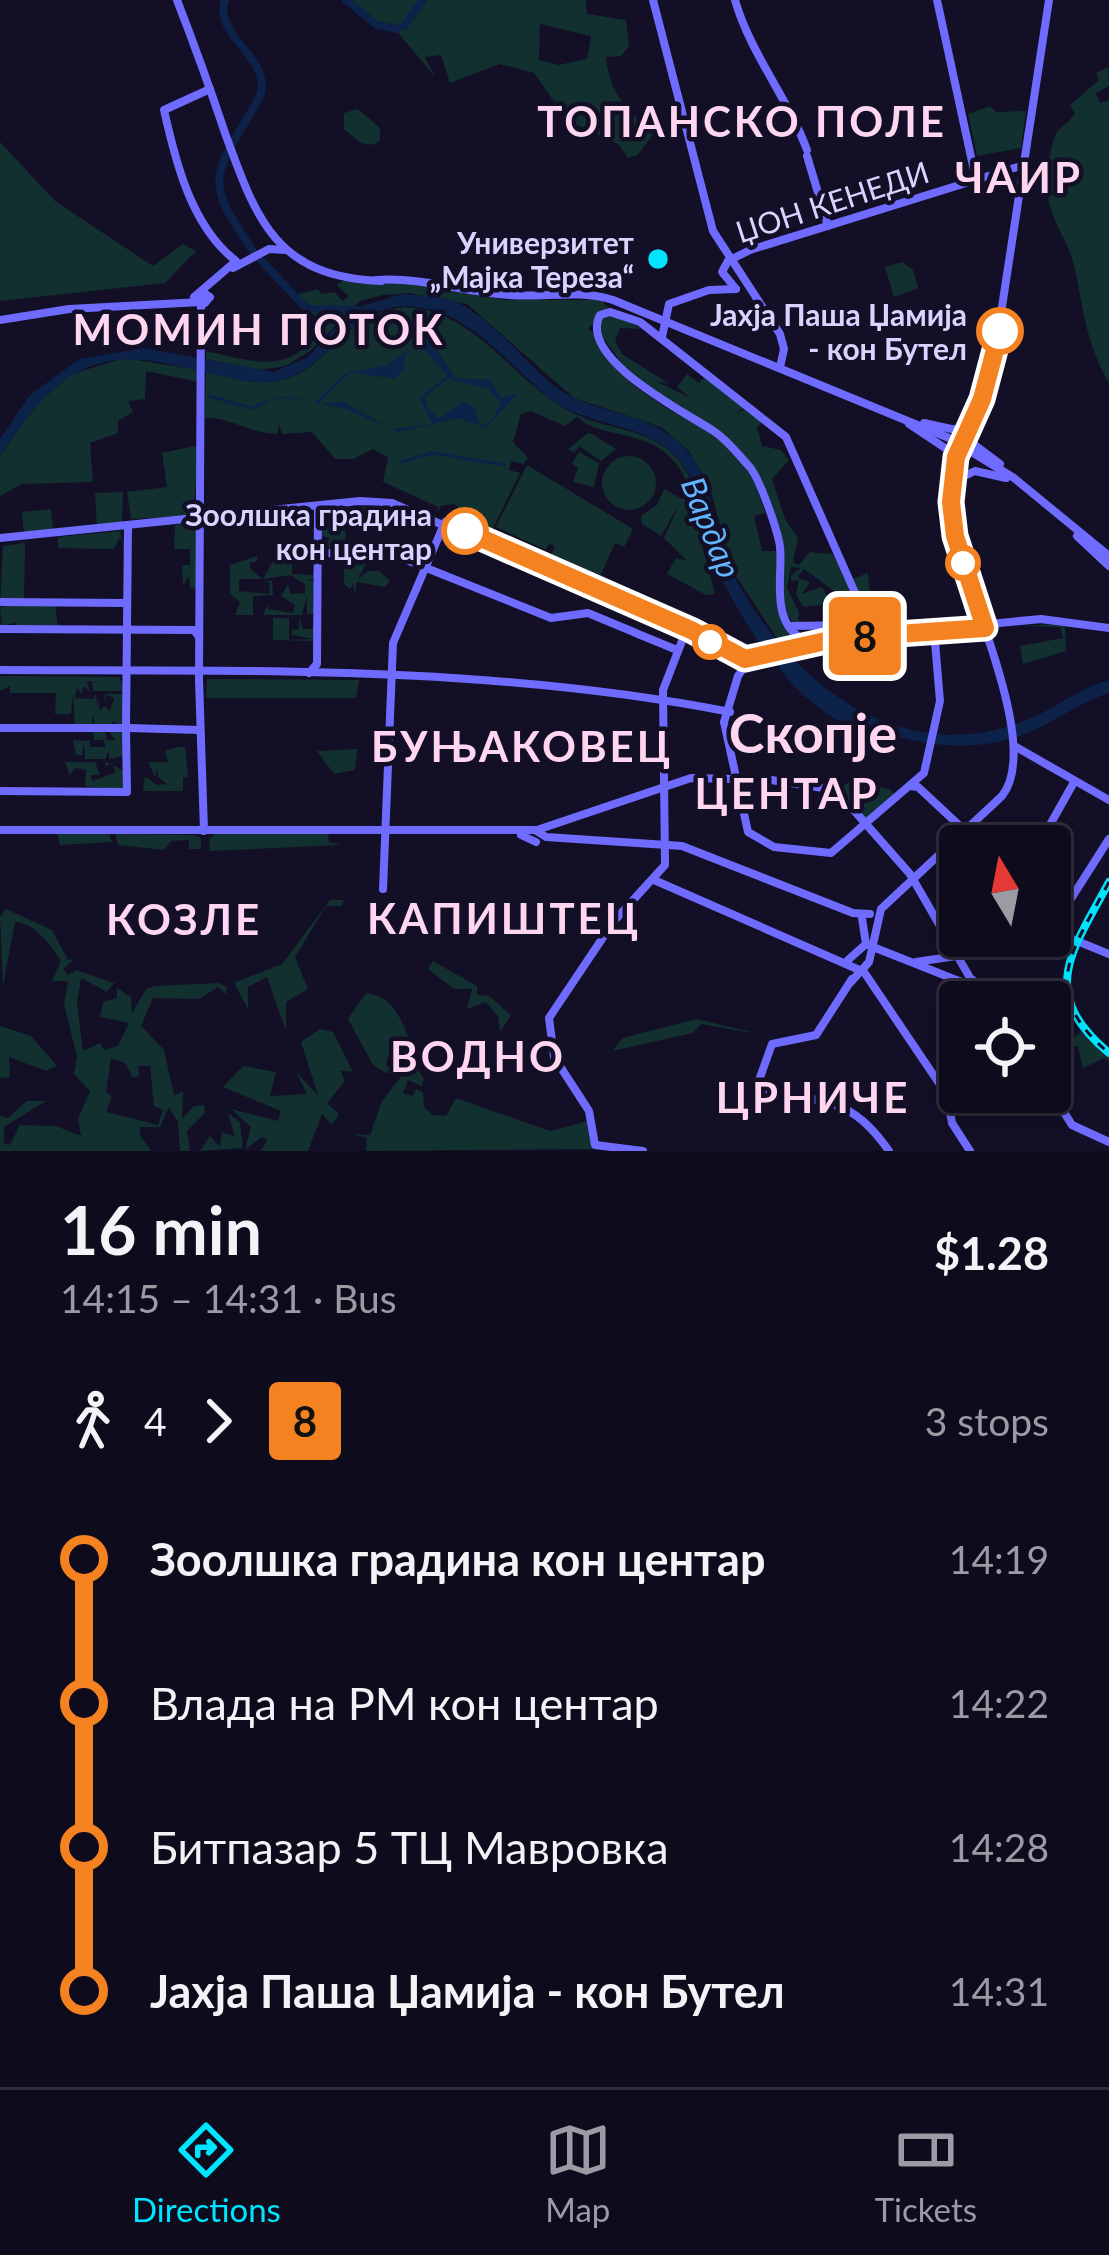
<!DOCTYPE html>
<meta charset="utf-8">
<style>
:root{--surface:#0e0b1c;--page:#1c1929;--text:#f1f3f6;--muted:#9b9ba3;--line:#2e2b3b;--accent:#00e5ff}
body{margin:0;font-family:Lato,sans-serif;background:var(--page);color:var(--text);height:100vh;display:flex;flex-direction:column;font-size:45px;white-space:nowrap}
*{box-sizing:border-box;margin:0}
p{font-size:39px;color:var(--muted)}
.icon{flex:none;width:66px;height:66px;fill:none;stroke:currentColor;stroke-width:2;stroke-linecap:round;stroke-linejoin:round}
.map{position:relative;height:1151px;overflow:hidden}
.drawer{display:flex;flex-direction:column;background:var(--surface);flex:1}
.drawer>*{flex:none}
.badge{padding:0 24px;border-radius:9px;font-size:42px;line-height:78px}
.needle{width:78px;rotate:350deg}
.fabs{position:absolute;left:939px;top:825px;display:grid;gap:24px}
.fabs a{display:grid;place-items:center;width:132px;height:132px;border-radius:12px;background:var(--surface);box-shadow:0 6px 18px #0003,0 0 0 3px var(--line);font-size:60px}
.map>.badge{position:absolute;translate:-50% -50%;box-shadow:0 0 0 6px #fff}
.legs{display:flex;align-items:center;gap:18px;height:132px;padding:0 60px;font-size:39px}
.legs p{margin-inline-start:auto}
.summary{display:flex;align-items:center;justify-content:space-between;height:204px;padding:0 60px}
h1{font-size:66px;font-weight:700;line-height:90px}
ul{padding:0 60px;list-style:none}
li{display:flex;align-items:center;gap:42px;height:144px;font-size:45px}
li i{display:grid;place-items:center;width:18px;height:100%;margin:0 15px;background:currentColor}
li i::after{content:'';width:30px;height:30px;margin:-15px;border:9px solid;border-radius:50%;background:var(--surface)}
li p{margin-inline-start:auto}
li:first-child i{background:linear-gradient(#0000 50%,currentColor 0)}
li:last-child i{background:linear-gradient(currentColor 50%,#0000 0)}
.tabs{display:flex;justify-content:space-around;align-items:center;height:168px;border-top:3px solid var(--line);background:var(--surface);font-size:33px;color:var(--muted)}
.tabs a{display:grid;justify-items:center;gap:6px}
.tabs .current{color:var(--accent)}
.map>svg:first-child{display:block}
</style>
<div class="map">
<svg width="1109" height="1151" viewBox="0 0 1109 1151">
<rect width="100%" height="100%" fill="#130f26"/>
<!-- green -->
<g fill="#12302f" fill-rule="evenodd">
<path d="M346 0H586L587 14 626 20 629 46 621 56 606 57C609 93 628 111 654 133L638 155 628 158 618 144 567 120 534 73 500 64 450 83 441 55 425 57 435 77 395 29 377 25ZM540 24 591 36 587 59 558 65 539 60Z"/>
<path d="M1108 67 1109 86 1096 93 1100 103 1109 100V383C1086 344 1084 311 1074 265 1067 235 1044 215 1047 178 1047 168 1052 140 1057 132 1061 126 1070 123 1075 113L1070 105 1099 80 1096 73Z"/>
<polygon points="990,106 996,112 1026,111 1021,148 977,156 968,114"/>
<path d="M358 109 380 128V141C365 151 355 138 344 129V113Z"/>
<polygon points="0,142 55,201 153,266 183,244 196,251 165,283 0,301"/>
<polygon points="902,262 913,270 918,288 894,297 885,267"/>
<path d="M348 278 434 283 504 300H602L610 310 588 328C603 343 612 366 628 380 685 431 743 426 765 513L754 516 762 551H777L781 558 759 477 724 437 633 379 599 332 601 318 611 314 643 329 620 328 615 341 622 354 668 383 657 382 691 398 677 387 687 374 699 383 706 375 744 408 734 415 748 408 764 421 757 427 762 446 781 450 789 460 772 479 785 519 798 538 793 562 799 565 810 552 832 554 850 580 868 573 870 595 859 599 861 608 855 606 804 569 797 577 810 582 802 594 822 587 828 598 822 605 803 607 796 595 799 580 791 581V575L801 568 791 567 787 588 799 612 798 620 804 622H792L781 604 795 640 780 643 732 570 709 484 688 450 661 427 574 398 467 304 409 293 383 295 360 301 310 351 286 366 259 370 206 359V351C265 364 287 375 329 323L303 309 295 295 318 289 321 294 335 292 342 301 349 296 336 285Z"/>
<path d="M405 307C478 311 513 383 573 413 611 432 651 426 680 462 703 491 704 531 716 565 695 538 700 487 670 457 644 430 599 438 577 417L565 426 531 411 521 414 513 442 528 458 524 464 511 461 509 470 520 473 491 532 463 519 465 513 454 504 440 506 438 513V507L383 482 388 457 373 449 353 459H335L312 432 282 434 279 425 277 434C251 434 231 417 205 418L206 372C227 376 249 384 270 382 329 378 335 314 405 307Z"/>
<polygon points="124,358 199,370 199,382 146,371 145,399 128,401 133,412 118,421 118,433 90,443 93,482 22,484 0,496 0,455 38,403 72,374"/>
<polygon points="588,433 592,434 616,449 601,461 579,446 574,453 568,449"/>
<polygon points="199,445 193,516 131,519 127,492 167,487 162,453"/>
<polygon points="579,452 599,463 594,487 573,482 578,468 572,464"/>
<circle cx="629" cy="483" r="27"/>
<polygon points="527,465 633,529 624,547 615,543 595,588 494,543 504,537 496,531 551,555 555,547 549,543 546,550 496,527"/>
<polygon points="664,489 682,499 689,495 715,594 706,595 667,574 676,558 687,561 664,538 679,505 661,536 642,524 641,516 657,505"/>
<polygon points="123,492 122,523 97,527 95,493"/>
<polygon points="371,506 374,526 365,527 368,516 360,509 349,525 358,527 345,528 346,551 320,550 330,538 319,536 321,510"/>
<polygon points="51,509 53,529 24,532 22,512"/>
<polygon points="192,524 198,532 196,589 190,588 189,576 183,586 182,565 190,565 190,549 174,549 175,525"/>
<polygon points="120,531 124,549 120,537 114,549 58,548 58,537"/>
<polygon points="25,543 24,603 55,604 58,626 17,627 16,622 2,627 0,607 8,607 0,605 3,546"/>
<polygon points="316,555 315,579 306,580 315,581 316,614 307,614 307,596 302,615 263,615 268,604 268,609 293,613 295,605 281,596 288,584 291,594 305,593 305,584 290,575 263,579 273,561 298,561 292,565 292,574 313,575 314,565 300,561 314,561 315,556 288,556"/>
<polygon points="257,556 257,561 250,563 250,568 262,579 239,579 239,591 269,594 270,583 264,581 272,581 273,595 253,596 253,615 235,615 240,602 230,594 230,565"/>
<polygon points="350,557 364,557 356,559 356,565 367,562 358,579 368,571 379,571 390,581 385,587 357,582 354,595 354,583 350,589 344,584 344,560"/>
<polygon points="273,618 289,618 289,640 312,639 292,635 292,630 299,629 299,618 303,629 312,629 316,618 315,641 273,640"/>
<polygon points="1055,624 1065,627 1066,651 1023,664 1020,646 1063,638 1060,627 1026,626"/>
<polygon points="0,676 119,677 125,691 93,691 92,681 87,681 90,693 84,686 81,694 77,687 75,698 93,699 96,693 98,713 98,695 100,711 104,706 110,711 114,698 107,695 105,701 105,694 124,694 123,726 113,721 110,727 95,727 93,713 92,726 75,727 73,694 71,714 55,714 56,693 10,693 10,686 0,691"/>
<polygon points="207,679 359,680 356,698 206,698"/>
<polygon points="107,729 124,729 123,756 109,759 109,750 105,759 85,759 84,742 82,755 76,755 73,740 90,741 90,747 106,747 103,740 94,740 93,731 105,731 107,740 115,740"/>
<polygon points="177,747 185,747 188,777 183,778 183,791 143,791 145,776 157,785 167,784 158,777 158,767 155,777 148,762 168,762 165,751"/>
<polygon points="357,749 355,770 334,774 317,751"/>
<polygon points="65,762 95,762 100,775 90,775 93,781 116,772 111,763 106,767 105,762 125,771 124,790 85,786 86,770 75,768 70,775"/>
<polygon points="851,781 890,789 896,797 866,820 841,787"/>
<polygon points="57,832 109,834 112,842 60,845"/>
<polygon points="115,834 194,835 201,838 201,849 189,849 189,840 171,841 164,850 118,845"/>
<polygon points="215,834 328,834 329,842 341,845 210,851 209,839"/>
<polygon points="330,900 344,900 341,906 326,906 295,957 308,989 286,1002 286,1031 267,977 248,987 248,1009 234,983 282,964"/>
<path d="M6 909 52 930 68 960 74 959 63 969 68 975 76 970 114 983 107 992 81 978 77 1002 83 1051 100 1043 104 1050 118 1046 129 1023 100 1017 103 1002 117 998V988L131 997 132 1013 146 989 155 986 219 983 227 987 226 994 218 987 199 999 153 998 141 1026 164 1050 174 1095 183 1092 182 1119 194 1106 204 1105 205 1113 187 1131 190 1151H180L178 1122 169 1107 160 1127H140V1135L151 1151H0V1116L8 1118 27 1101H46L4 1127V1143L10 1145 20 1125 56 1126 81 1136 78 1119 90 1091 74 1074 77 1057 64 1004 68 981H52L61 961C49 944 37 924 15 922L3 986 0 917ZM111 1058 125 1063 133 1078 139 1076 138 1066H150L154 1106 163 1110 158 1125 106 1112 112 1096 106 1092Z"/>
<polygon points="433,961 477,986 477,995 489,996 511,1015 500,1032 498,1016 486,1002 467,1009 472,989 454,989 428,969"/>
<polygon points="1047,980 1051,981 1069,1024 1065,1039 1050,1025 1048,1002 1056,995 1049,981 1043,985"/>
<path d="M366 993C399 998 400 1024 412 1043L407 1050 424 1079 422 1086 408 1080 403 1093 412 1096 416 1089 423 1093 424 1107 433 1115 446 1116 456 1098 550 1131 591 1120 593 1149 366 1151 367 1138 352 1134 370 1135 382 1101 403 1074 415 1073 399 1068 388 1056 386 1066 400 1071 386 1073 373 1065 348 1019Z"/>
<polygon points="697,1019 759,1034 701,1024 693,1033 612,1051 623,1038"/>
<polygon points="0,1026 31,1036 57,1066 46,1071 9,1057 10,1077 0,1078"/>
<polygon points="320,1029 333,1032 353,1072 340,1070 345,1081 327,1103 339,1114 332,1125 322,1114 308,1151 261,1151 267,1140 262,1137 245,1150 251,1127 231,1109 278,1121 281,1111 223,1087 243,1066 276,1072 270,1096 307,1094 296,1072 318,1095 301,1042"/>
<polygon points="1081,1032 1109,1058 1109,1062 1105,1058 1083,1068 1078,1047 1067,1043"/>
<polygon points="228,1113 240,1122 243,1148 200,1151 210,1136 220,1147 222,1132 235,1137"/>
</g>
<!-- water -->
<g fill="#0c2248" fill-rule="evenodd">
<path d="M402 294C420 296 440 295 456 302 486 314 527 363 553 385 595 418 654 409 689 453 717 488 712 534 732 572 786 677 894 768 1019 723 1051 712 1076 689 1109 680V693C1074 704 1046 730 1010 739 972 749 941 747 903 738 883 734 860 732 841 722 790 696 745 627 721 577 703 541 707 498 683 465 650 420 590 430 548 397 513 368 477 322 432 310 343 286 334 388 258 382 228 380 198 370 169 364 80 345 47 389 0 455V439L30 395 79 359 144 348 274 372 308 357 350 310Z"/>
<path d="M422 341 435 346 455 379H490L501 398 518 393 486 428 459 418 398 432 346 409 286 398 267 402 287 396 314 403 347 372 385 366ZM421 345 447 376 419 398 432 424 391 429 342 401 317 405 351 372 394 379 403 370 407 350ZM448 379 487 388 501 403 490 423 480 425 474 407 463 401 438 419 427 407 425 397Z"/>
</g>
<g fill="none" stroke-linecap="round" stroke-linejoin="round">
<!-- stream -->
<g stroke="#0c2248" stroke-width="3">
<polyline points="209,396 251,408 267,402"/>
<polyline points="401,462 432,453 504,465"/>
</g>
<!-- river -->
<g stroke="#0c2248" stroke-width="8">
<path d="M225 0C214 32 259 52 262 83 263 96 254 107 248 117 207 183 211 188 253 251"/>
<polyline points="346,0 377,25 396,29"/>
<polyline points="404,26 423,0"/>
<polyline points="257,256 307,309 358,310"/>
</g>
<!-- secondary-tunnel -->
<polyline stroke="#312d47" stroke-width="8" stroke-dasharray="8 4" stroke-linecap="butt" points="864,636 925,634"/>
<!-- secondary -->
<g stroke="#6f6bff" stroke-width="8">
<path d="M177 0C194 44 210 88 225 133 256 218 275 277 381 281"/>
<polyline points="653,0 713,231 780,334 784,349 780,367"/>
<path d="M735 0C750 53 788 98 807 150"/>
<polyline points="937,0 976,180"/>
<polyline points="807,156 828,226"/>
<polyline points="728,261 750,250 1021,166"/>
<polyline points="728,261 722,272 736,289"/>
<polyline points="233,268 269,249 285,250"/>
<path d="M376 280C424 277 462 292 509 295 544 298 579 289 613 300L949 438 1014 478 1109 556"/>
<polygon points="204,293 210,297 205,303 199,298"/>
<path d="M194 297 236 261C192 227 176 164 164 110L210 89"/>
<polyline points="0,320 69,309 201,302 199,679 204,831"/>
<polyline points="662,337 669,304 709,290 736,289"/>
<polyline points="924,423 956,430"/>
<polyline points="909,424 954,454"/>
<polyline points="954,429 960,438 980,399 998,333 1049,0"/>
<polyline points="964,437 1000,464"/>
<polyline points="954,481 975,471 1006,478"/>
<polyline points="1077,536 1109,566"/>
<polyline points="0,538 360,501 392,503 732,650 758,654"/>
<polyline points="318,553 394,555 551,618 588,613 636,633"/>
<polyline points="0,602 127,603"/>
<path d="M792 626 851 625 864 613 786 437 640 322 610 312 600 315C577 359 687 413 715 432 728 441 738 454 748 465 759 476 775 524 779 541 786 566 765 624 807 641"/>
<polyline points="0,629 194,630 199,637"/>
<polyline points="925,630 1041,619 1109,628"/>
<polyline points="864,632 807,641 749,660 738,676 724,722 748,832 774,847 831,853 924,773 940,701 934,630"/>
<polyline points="638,634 677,650"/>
<polyline points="798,648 812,653 830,649"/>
<path d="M0 670C243 671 490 665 730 712"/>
<polyline points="309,673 317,664 318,506"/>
<polyline points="126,726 128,526"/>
<polyline points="0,728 125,728"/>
<polyline points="129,728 200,730"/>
<polyline points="1016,747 1109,800"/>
<polyline points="910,786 918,787 962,828"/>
<polyline points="0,791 127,792 126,731"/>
<polyline points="0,830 535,830 546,837 682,846 853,913 870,914"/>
<polyline points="537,830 691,778 771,780 836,790 910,874 984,1002"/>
<polyline points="521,835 536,842"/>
<polyline points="1038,846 1073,784"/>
<polyline points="654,880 864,972 947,1095 952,1123 970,1151"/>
<polyline points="383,889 393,643 445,522"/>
<polyline points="1050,930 1109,954"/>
<polyline points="1051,930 1109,839"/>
<polyline points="878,949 964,983 973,980"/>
<polyline points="848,960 866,944 862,918"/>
<polyline points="916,962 956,956 975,936"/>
<path d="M852 979 816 1035 772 1044 758 1083 766 1092C825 1102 852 1097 889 1151"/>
<path d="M850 983 869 962 881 909 1002 796C1044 743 960 584 952 518 949 498 952 474 957 453"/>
<polyline points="1050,1090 1072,1125 1109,1142"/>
<polyline points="643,1151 595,1145 589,1111 554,1057 549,1018 614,921 665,865 663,690 687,628"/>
</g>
<defs>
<path id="rail" d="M1109 882C1073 950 1036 992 1109 1053"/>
</defs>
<!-- rail casing -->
<use href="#rail" stroke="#00e5ff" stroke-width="8"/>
<!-- rail -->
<use href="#rail" stroke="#130f26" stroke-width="3" stroke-dasharray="9" stroke-linecap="butt"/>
<!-- secondary-bridge -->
<g stroke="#6f6bff" stroke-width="8">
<polyline points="954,453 960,438"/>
<polyline points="830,649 841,643 840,629"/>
<polyline points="866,944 878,949"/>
</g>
</g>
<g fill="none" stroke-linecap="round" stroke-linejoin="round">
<defs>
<polyline id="line-1" points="465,531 691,630 745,659 839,638 985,628 955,536 951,502 956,457 982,399 1000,331"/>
</defs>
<!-- line-1 casing -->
<use href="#line-1" stroke="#fff" stroke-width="27"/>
<!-- line-1 -->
<use href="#line-1" stroke="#f58220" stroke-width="18"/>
</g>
<!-- markers -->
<circle fill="#00e5ff" stroke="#130f26" stroke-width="4.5" cx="658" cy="259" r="12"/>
<g fill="#fff" stroke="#f58220" stroke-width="6">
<circle cx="1000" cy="331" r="21"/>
<circle cx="465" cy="531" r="21"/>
<circle cx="963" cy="563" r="15"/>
<circle cx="710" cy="642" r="15"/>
</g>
<g text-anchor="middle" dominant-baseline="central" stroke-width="9" stroke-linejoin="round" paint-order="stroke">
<!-- street labels -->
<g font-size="30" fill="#d9d4ff" stroke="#130f26">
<text transform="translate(832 201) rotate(-18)">ЏОН КЕНЕДИ</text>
</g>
<!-- poi labels -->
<g font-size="30" font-weight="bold" fill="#d9d4ff" stroke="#130f26" text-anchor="end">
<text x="634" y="242">Универзитет<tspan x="634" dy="34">„Мајка Тереза“</tspan></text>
</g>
<!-- stop labels -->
<g font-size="30" font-weight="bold" fill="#d9d4ff" stroke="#130f26" text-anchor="end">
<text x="967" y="314">Јахја Паша Џамија<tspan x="967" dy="34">- кон Бутел</tspan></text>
<text x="432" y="514">Зоолшка градина<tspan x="432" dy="34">кон центар</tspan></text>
</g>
<!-- water labels -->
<g font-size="33" font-style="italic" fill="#62b6ff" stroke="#130f26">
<text transform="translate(712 527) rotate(68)">Вардар</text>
</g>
<!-- district labels -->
<g font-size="42" font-weight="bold" letter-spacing="3" fill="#ffd6f0" stroke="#130f26">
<text x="742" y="121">ТОПАНСКО ПОЛЕ</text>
<text x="1019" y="177">ЧАИР</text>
<text x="259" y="329">МОМИН ПОТОК</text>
<text x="522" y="746">БУЊАКОВЕЦ</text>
<text x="787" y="793">ЦЕНТАР</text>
<text x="504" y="918">КАПИШТЕЦ</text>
<text x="184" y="919">КОЗЛЕ</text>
<text x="478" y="1056">ВОДНО</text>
<text x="813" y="1097">ЦРНИЧЕ</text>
</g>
<!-- town labels -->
<g font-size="54" font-weight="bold" fill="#ffd6f0" stroke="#130f26">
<text x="813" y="732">Скопје</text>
</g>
</g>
</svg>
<div class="fabs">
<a><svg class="needle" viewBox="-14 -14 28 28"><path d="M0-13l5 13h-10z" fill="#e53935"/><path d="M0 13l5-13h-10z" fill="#9b9ba3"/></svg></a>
<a><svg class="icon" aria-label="locate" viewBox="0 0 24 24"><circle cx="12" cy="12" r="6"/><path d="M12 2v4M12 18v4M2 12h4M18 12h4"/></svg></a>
</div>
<b class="badge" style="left:865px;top:636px;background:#f58220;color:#111">8</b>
</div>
<section class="drawer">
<div class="summary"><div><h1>16 min</h1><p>14:15 – 14:31 · Bus</p></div><b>$1.28</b></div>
<div class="legs"><svg class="icon" aria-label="walk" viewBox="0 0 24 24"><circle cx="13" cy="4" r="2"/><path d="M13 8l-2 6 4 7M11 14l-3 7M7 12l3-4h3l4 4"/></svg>4<svg class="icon" aria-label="forward" viewBox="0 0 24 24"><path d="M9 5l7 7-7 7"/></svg><b class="badge" style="background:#f58220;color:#111">8</b><p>3 stops</p></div>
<ul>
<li><i style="color:#f58220"></i><b>Зоолшка градина кон центар</b><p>14:19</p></li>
<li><i style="color:#f58220"></i><span>Влада на РМ кон центар</span><p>14:22</p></li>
<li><i style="color:#f58220"></i><span>Битпазар 5 ТЦ Мавровка</span><p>14:28</p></li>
<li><i style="color:#f58220"></i><b>Јахја Паша Џамија - кон Бутел</b><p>14:31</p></li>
</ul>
</section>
<nav class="tabs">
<a class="current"><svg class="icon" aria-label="directions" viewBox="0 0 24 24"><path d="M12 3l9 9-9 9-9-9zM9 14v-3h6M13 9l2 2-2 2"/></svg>Directions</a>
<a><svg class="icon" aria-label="map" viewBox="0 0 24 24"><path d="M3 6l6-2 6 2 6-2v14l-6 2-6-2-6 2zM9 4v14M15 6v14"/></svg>Map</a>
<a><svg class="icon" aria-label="tickets" viewBox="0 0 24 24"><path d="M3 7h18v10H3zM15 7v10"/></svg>Tickets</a>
</nav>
